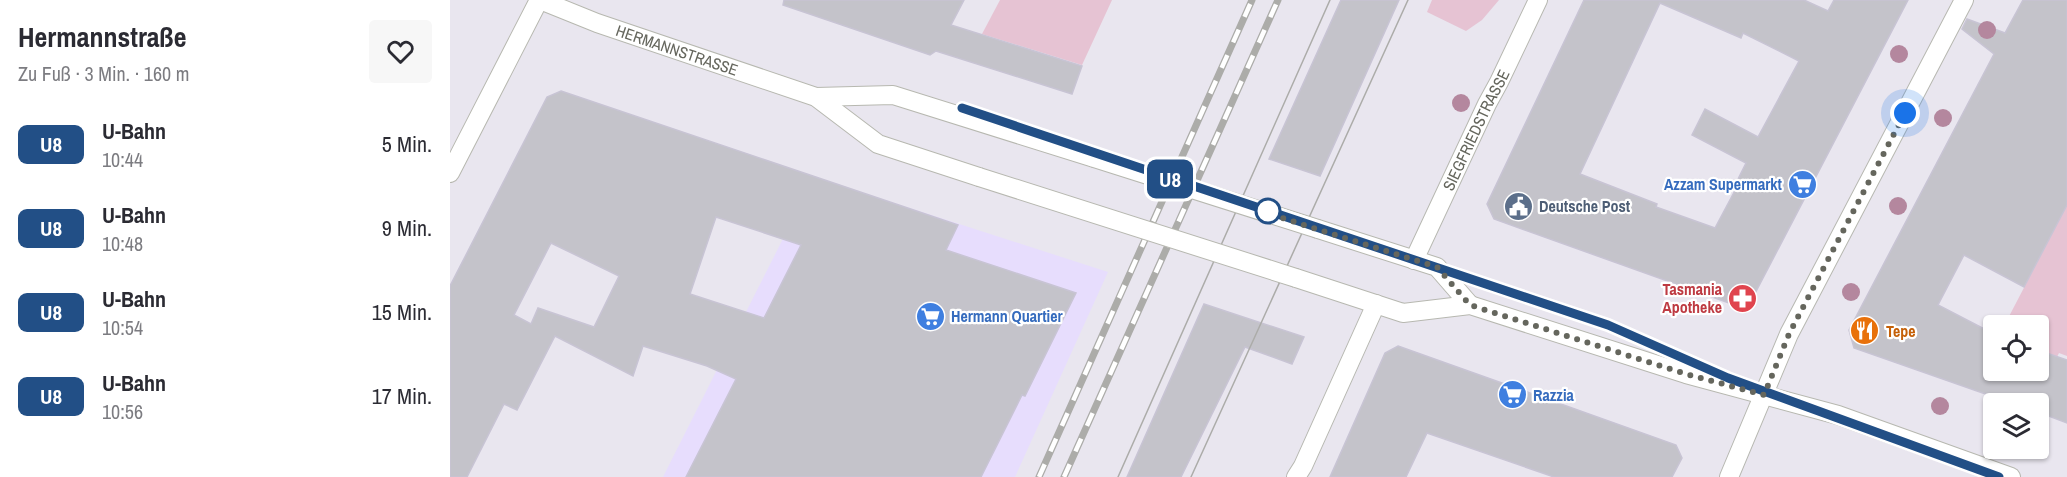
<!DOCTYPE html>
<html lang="de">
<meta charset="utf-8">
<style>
:root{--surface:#fff;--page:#f7f7f7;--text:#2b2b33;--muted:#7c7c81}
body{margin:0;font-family:"Archivo Narrow",sans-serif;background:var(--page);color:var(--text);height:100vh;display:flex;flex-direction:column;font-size:22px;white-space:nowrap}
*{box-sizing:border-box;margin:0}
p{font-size:20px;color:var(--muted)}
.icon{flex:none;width:33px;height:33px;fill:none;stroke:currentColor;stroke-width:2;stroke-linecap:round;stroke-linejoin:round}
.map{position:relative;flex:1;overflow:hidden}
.panel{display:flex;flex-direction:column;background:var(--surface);width:450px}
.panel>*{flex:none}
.badge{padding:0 12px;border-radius:9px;font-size:21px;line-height:39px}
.tools{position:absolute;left:1533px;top:315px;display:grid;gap:12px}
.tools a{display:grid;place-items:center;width:66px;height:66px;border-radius:6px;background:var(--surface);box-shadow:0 2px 4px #0004;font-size:30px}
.you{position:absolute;width:30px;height:30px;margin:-15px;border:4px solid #fff;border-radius:50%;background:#1a73e8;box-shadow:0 0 0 9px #1a73e833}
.map>.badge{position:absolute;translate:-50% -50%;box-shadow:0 0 0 3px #fff}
.round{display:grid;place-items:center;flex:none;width:63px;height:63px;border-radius:6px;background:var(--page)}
.headline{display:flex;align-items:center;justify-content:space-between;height:102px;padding:0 18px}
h1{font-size:28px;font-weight:800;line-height:45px}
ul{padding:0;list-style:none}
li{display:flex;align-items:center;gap:18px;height:84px;padding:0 18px}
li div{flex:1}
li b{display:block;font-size:22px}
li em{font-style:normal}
li .badge{min-width:66px;font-weight:700;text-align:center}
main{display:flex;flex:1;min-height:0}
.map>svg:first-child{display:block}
</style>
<main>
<section class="panel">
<div class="headline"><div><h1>Hermannstraße</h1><p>Zu Fuß · 3 Min. · 160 m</p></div><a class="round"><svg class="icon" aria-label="heart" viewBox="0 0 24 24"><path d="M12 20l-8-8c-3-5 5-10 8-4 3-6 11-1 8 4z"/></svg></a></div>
<ul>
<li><span class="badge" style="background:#224f86;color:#fff">U8</span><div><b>U-Bahn</b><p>10:44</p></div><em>5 Min.</em></li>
<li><span class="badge" style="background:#224f86;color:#fff">U8</span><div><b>U-Bahn</b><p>10:48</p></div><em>9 Min.</em></li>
<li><span class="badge" style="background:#224f86;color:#fff">U8</span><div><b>U-Bahn</b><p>10:54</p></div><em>15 Min.</em></li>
<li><span class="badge" style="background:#224f86;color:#fff">U8</span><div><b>U-Bahn</b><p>10:56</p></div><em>17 Min.</em></li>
</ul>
</section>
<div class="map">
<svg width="1617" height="477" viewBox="0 0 1617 477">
<rect width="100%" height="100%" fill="#e9e6ef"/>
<!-- commercial -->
<polygon fill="#e7ddfd" points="364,177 658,272 565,477 213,477"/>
<!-- green -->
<g fill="#e6c3d3">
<polygon points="550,0 662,0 632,65 532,34"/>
<polygon points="982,0 1049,0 1032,20 1016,31 977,12"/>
<polygon points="1617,205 1617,356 1609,353 1607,357 1589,350 1588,326 1554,326"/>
</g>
<!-- building -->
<g fill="#c4c3ca" stroke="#c8c4d4" stroke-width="1.5" fill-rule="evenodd">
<polygon points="334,0 514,0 501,25 632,66 622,94 486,51 480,55 333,5"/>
<polygon points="891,0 949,0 870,176 819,159"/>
<path d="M1134 0H1354L1378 11 1384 0H1458L1300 303 1290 307 1044 219 1037 204ZM1210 3 1291 38 1293 33 1349 61 1308 137 1255 109 1242 135 1296 163 1288 179 1290 181 1265 228 1206 207 1207 204 1130 174Z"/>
<polygon points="1573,0 1617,0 1617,205 1574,287 1514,255 1488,305 1544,334 1544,370 1588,370 1588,350 1617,360 1617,423 1588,412 1588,404 1564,404 1404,348 1399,330 1544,54 1512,29 1517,19 1555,33"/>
<path d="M111 91 508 225 496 250 626 293 575 396 572 395 531 477H236L286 379 257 366 193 346 183 376 105 336 67 410 54 404 17 477H0V286L97 97ZM266 217 351 245 314 318 240 294ZM101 243 169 276 144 327 88 308 81 324 64 315Z"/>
<polygon points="754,304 854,337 842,364 795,347 731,477 677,477"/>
<polygon points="948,346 1226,445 1232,458 1222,477 1104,477 977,433 956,477 880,477 935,353"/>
</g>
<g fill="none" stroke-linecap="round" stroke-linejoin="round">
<defs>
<g id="street">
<path id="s1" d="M964 260 1037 104 1049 82 1088 0"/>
<polyline points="846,477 853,466 926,304"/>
<polyline points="1279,477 1339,334 1514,0"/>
</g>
<g id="secondary">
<path id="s2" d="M90 0 147 23 366 97 428 144 529 177"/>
<polyline points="366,97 443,95 644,158"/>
<polyline points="0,173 89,0"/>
<polyline points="868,229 987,267 1020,305"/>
<polyline points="846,278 953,313 1020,305 1236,374 1388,415 1561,477"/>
</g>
</defs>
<!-- street casing -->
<use href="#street" stroke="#b7b8b1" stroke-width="20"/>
<!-- secondary casing -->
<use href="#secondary" stroke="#b7b8b0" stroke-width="20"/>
<!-- street -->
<use href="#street" stroke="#fff" stroke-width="18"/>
<!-- secondary -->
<use href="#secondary" stroke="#fff" stroke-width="18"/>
<!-- tram -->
<g stroke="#acaca9" stroke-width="1.5">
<polyline points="668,477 880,0"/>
<polyline points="741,477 958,0"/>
</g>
<defs>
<g id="rail">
<polyline points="589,477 802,0"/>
<polyline points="614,477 828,0"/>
</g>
</defs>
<!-- rail casing -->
<use href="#rail" stroke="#acaca9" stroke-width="7"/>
<!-- rail -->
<use href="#rail" stroke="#fff" stroke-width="4.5" stroke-dasharray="14" stroke-linecap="butt"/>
<defs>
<g id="secondary-bridge">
<polyline points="644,158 868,229"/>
<polyline points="529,177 846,278"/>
</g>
</defs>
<!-- secondary-bridge casing -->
<use href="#secondary-bridge" stroke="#b7b8b0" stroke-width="20" stroke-linecap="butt"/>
<!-- secondary-bridge -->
<use href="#secondary-bridge" stroke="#fff" stroke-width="18"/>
</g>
<!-- trees -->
<g fill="#b4879e">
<circle cx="1537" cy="30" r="9"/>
<circle cx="1449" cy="54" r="9"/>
<circle cx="1011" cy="103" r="9"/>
<circle cx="1493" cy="118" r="9"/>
<circle cx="1448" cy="206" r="9"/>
<circle cx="1401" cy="292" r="9"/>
<circle cx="1490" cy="406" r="9"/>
</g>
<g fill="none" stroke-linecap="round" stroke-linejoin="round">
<defs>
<polyline id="line" points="512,108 1158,325 1278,378 1549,477"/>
</defs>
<!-- line casing -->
<use href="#line" stroke="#fff" stroke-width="14"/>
<!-- line -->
<use href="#line" stroke="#224f86" stroke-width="9"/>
<!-- walk -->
<polyline stroke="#65665d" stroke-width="6" stroke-dasharray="0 10.8" points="818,211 810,211 987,267 1020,305 1236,374 1314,395 1339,334 1455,113"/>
</g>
<!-- icons -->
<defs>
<symbol id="supermarket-disc" viewBox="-11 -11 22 22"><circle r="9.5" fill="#3f7fe0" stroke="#fff"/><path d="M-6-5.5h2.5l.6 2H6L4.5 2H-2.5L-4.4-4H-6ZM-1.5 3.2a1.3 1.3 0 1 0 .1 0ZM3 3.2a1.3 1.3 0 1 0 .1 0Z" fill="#fff"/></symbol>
<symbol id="civic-disc" viewBox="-11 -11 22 22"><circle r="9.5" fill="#5c6f8a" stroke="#fff"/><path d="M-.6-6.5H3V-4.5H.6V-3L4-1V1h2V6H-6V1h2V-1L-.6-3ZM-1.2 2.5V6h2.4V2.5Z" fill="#fff"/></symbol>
<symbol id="pharmacy-disc" viewBox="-11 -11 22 22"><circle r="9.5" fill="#e0444e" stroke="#fff"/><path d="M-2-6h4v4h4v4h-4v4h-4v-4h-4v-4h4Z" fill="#fff"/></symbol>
<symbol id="restaurant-disc" viewBox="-11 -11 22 22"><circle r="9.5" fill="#e8710a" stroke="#fff"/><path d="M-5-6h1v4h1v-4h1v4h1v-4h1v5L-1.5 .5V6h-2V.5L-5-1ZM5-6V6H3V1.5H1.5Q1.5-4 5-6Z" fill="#fff"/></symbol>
</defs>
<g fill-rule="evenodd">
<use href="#supermarket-disc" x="1336" y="168" width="33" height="33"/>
<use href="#civic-disc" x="1052" y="190" width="33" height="33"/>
<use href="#pharmacy-disc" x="1276" y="282" width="33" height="33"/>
<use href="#supermarket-disc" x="464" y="300" width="33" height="33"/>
<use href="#restaurant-disc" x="1398" y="314" width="33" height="33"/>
<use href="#supermarket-disc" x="1046" y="378" width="33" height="33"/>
</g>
<!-- markers -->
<circle fill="#fff" stroke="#224f86" stroke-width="3" cx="818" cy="211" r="12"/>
<g text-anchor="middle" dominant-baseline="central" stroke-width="4.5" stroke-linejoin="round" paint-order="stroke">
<!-- street labels -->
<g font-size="16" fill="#65665d" stroke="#fff">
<text stroke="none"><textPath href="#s2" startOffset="146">HERMANNSTRASSE</textPath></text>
<text stroke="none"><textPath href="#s1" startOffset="144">SIEGFRIEDSTRASSE</textPath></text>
</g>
<!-- shop labels -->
<g font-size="16" font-weight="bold" fill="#366cbe" stroke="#fff" text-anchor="start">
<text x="1332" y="184" text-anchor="end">Azzam Supermarkt</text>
<text x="501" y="316">Hermann Quartier</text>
<text x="1083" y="395">Razzia</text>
</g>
<!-- service labels -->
<g font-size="16" font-weight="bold" fill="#4e5e75" stroke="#fff" text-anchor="start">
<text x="1089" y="206">Deutsche Post</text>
</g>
<!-- health labels -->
<g font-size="16" font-weight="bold" fill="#be3a42" stroke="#fff" text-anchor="end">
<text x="1272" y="289">Tasmania<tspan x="1272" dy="18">Apotheke</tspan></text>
</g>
<!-- food labels -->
<g font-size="16" font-weight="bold" fill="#c56008" stroke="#fff" text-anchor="start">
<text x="1436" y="331">Tepe</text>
</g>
</g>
</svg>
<div class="tools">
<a><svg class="icon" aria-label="locate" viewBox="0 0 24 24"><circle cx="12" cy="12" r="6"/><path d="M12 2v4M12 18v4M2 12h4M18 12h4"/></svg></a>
<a><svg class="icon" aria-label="layers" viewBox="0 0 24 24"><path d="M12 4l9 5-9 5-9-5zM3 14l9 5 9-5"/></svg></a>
</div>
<div class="you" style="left:1455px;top:113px"></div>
<b class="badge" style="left:720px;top:179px;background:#224f86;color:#fff">U8</b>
</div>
</main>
